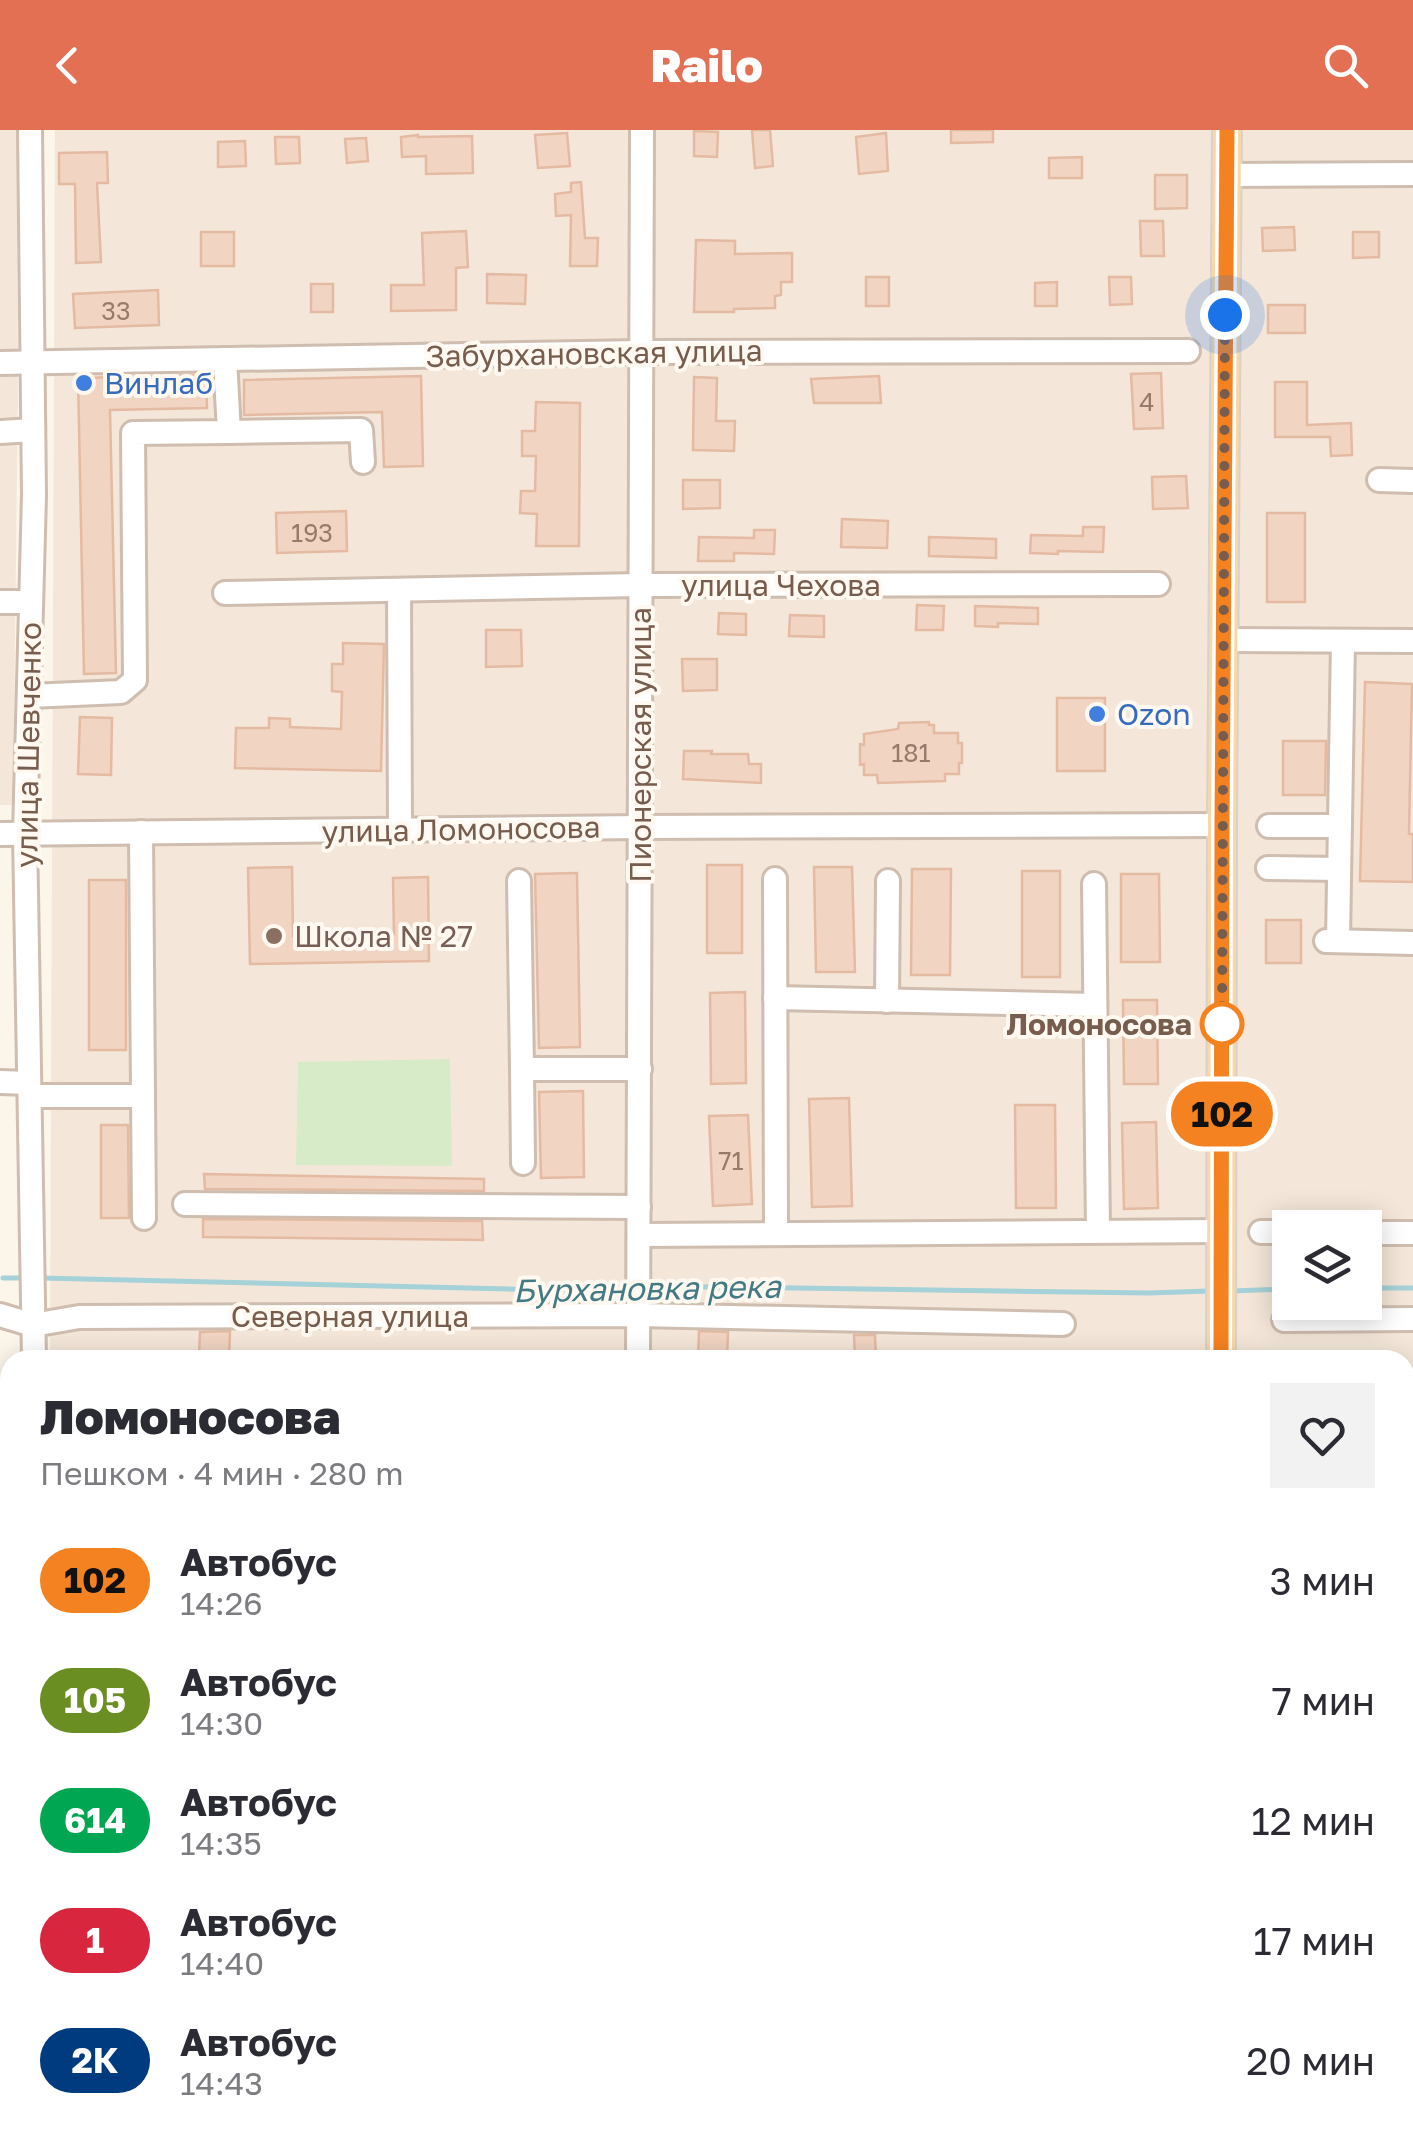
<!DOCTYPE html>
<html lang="ru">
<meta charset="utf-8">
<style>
:root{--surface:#fff;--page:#f2f2f3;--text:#2b2b33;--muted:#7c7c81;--accent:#e37053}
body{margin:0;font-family:"Golos Text",sans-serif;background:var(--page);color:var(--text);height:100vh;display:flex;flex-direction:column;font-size:38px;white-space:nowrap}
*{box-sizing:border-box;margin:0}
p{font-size:32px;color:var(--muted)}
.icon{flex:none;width:55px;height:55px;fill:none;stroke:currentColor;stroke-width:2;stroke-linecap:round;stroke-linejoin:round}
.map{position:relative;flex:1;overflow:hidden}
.sheet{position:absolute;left:0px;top:1220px;width:1415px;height:792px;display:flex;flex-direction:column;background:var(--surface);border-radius:30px 30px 0 0;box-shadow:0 5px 25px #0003}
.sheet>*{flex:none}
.badge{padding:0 20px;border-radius:32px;font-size:35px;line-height:65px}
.controls{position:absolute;left:1272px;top:1080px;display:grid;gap:20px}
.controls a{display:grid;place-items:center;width:110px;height:110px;border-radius:0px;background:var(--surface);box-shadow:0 5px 25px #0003;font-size:50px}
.you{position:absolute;width:50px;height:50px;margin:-25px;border:8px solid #fff;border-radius:50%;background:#1a73e8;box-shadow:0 0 0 15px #1a73e833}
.map>.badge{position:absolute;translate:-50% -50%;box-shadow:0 0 0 5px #fff}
.round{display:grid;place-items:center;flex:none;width:105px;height:105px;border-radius:0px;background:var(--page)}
.summary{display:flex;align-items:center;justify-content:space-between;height:170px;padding:0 40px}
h1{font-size:48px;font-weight:800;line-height:75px}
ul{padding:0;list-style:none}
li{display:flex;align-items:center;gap:30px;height:120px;padding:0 40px}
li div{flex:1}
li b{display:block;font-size:38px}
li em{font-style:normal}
li .badge{min-width:110px;font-weight:700;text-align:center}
header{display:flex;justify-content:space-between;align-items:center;height:130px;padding:0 40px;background:var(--accent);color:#fff;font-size:45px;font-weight:800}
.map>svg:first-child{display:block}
</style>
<header><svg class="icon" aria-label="back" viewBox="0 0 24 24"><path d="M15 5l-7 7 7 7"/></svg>Railo<svg class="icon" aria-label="search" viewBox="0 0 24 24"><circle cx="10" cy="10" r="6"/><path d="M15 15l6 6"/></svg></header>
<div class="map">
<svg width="1413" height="2011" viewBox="0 0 1413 2011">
<rect width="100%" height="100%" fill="#fcf5ea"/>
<!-- residential -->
<g fill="#f4e7d9" fill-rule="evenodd">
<polygon points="0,0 17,0 18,263 13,675 0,675"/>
<path d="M55 0H1413V1746H1405V1230H50ZM1290 1098H1365V1172H1290Z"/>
<polygon points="0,1839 10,1839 9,2011 0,2011"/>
</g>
<!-- commercial -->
<g fill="#fce7df">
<polygon points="1405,1805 1413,1805 1413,2011 1251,2011 1251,2003 1405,2002"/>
<polygon points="63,2003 603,2002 603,2003 602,2011 63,2011"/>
</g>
<!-- green -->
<g fill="#d7ebc8">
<polygon points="450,929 452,1036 296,1035 298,932"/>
<rect x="678" y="2002" width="492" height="9"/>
</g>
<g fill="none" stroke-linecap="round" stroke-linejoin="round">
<!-- stream -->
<g stroke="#a5d1d8" stroke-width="5">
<polyline points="3,1148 25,1148"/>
<polyline points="41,1148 551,1160 630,1157"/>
<polyline points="646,1156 1149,1163 1210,1161"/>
<polyline points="1365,1158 1413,1158"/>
<polyline points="1231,1161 1290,1159"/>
</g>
</g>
<!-- building -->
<g fill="#f1d4c2" stroke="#e4baa3" stroke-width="2.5">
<polygon points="752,0 770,0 773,36 755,38"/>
<polygon points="951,0 993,0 993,12 951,13"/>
<polygon points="694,1 718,2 717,27 694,26"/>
<polygon points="567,3 570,36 538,38 535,5"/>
<polygon points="886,3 888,41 859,44 856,7"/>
<polygon points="418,5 418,7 472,6 473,43 426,44 426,26 402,27 401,7"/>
<polygon points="275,7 299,7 300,33 276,34"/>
<polygon points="366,8 368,31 347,33 345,9"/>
<polygon points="245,11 246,36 218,37 218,12"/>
<polygon points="107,22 108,53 97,53 101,132 76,133 75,54 59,54 59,23"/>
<polygon points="1082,27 1082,48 1049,48 1049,28"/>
<polygon points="1155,45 1187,45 1187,78 1155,79"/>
<polygon points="581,52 585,108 598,108 597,136 570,136 571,85 556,86 555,64 571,62 571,53"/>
<polygon points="1140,91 1163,91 1164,126 1141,126"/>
<polygon points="1294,97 1295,120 1263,121 1262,98"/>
<polygon points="466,101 468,137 456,138 456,180 391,181 391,155 424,155 422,103"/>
<rect x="201" y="102" width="33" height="34"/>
<polygon points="1353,102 1379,102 1379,127 1353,128"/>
<polygon points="696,110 735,111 735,124 792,123 792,152 781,152 781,165 775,166 775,178 734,179 734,182 694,182"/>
<polygon points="487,144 526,145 525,174 487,173"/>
<rect x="866" y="147" width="23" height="29"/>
<polygon points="1109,147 1131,147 1132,174 1110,175"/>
<polygon points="1057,152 1057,176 1035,176 1035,153"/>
<rect x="311" y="154" width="22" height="28"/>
<polygon points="158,160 159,195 75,198 73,164"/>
<rect x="1268" y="175" width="37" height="28"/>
<polygon points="1161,243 1163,298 1134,299 1131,244"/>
<polygon points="206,245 207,278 110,280 116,543 84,544 78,248"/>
<polygon points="421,246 423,336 384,337 382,282 244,285 244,250"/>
<polygon points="879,246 881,273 814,273 811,249"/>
<polygon points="694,247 717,248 716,291 735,291 734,321 693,320"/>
<polygon points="1275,252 1307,252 1307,295 1351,293 1352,325 1331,326 1330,307 1275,307"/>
<polygon points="536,272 580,273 579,416 536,416 537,384 520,383 521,361 535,361 536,326 522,326 522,301 535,301"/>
<polygon points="1186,346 1188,378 1153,379 1152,347"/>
<polygon points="683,350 720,350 720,378 683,379"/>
<polygon points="346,381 347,421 277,423 276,383"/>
<rect x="1267" y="383" width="38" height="89"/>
<polygon points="842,389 888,391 887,418 841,417"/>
<polygon points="1083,397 1104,397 1103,422 1058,421 1058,424 1030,423 1031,405 1083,406"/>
<polygon points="754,400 775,400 774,424 734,423 734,431 698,431 699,407 754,408"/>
<polygon points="929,407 996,409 996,428 929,426"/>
<polygon points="917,475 944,476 943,500 916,500"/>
<polygon points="975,476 1038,478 1038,494 998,493 998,497 975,496"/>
<polygon points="719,483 746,484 746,505 718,504"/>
<polygon points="790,485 824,486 824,507 789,506"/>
<polygon points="486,500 521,500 522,536 486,537"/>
<polygon points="343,513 384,514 381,641 235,638 236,598 269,598 269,588 290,589 290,597 341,599 342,562 332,561 332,534 343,534"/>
<polygon points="682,529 717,529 717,560 683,561"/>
<polygon points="1365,552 1412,554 1409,704 1413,704 1413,752 1360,751"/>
<rect x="1057" y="568" width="48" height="73"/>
<polygon points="80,587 112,588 111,645 78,644"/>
<polygon points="929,592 929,595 934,595 934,603 958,603 958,613 962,613 962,633 959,633 959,644 945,644 945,651 878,653 877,645 864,645 864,634 860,635 860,614 864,615 864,604 898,599 899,593"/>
<polygon points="1283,611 1326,611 1325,665 1283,665"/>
<polygon points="684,621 712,621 711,624 748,624 749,634 761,634 761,653 683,649"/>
<rect x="707" y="735" width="35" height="88"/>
<polygon points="292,737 293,806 394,804 393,748 428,747 429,831 250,834 248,738"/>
<polygon points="814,737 852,737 855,842 816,842"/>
<polygon points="912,739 951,739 950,845 911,845"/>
<rect x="1022" y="741" width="38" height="106"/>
<polygon points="577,743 580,917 539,918 535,744"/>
<polygon points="1121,744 1159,744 1160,832 1121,832"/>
<rect x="89" y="750" width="37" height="170"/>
<rect x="1266" y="790" width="35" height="43"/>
<polygon points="745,862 746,953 711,954 710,863"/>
<polygon points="1123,870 1157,870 1158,954 1124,954"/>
<polygon points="583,961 584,1047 541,1048 539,962"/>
<polygon points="849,968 852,1076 812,1077 809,969"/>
<polygon points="1015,975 1055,975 1056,1078 1016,1078"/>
<polygon points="748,985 752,1074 713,1076 709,986"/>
<polygon points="1156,992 1158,1078 1124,1079 1122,993"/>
<polygon points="101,995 128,995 129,1088 101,1088"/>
<polygon points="204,1044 484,1049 484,1061 205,1059"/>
<polygon points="203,1089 482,1091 483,1110 203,1107"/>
<polygon points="230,1201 229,1229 199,1228 200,1202"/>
<polygon points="699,1201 728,1202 727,1230 698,1230"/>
<polygon points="854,1205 875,1205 876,1230 855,1230"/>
</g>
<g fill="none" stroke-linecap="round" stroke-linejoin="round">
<defs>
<g id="minor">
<polyline points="30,0 34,365 25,704 34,1230"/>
<polyline points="1226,45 1413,44"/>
<polyline points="0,233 641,222 1188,221"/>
<polyline points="0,302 33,300"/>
<polyline points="229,302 361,300 363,332"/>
<polyline points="1379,350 1413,351"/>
<polyline points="399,460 400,700"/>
<polyline points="225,463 641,455 1158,454"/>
<polyline points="0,472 31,472"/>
<polyline points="1223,510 1413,511"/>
<polyline points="29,566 121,562 135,550 133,303 229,302 225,229"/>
<polyline points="1269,696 1340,696"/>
<polyline points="0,704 640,697 1222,695"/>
<polyline points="1268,738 1339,739"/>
<polyline points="775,749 776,1104"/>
<polyline points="519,751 522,939 640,939"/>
<polyline points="1094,754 1098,1101"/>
<polyline points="1326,811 1413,813"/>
<polyline points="1338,811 1343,511"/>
<polyline points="775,868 1095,875"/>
<polyline points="887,871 888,751"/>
<polyline points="522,939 523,1033"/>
<polyline points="0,952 29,953"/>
<polyline points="30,966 143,966 141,702"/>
<polyline points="143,966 144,1088"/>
<polyline points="185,1074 639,1077"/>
<polyline points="1261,1102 1290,1102"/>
<polyline points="1365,1103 1413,1103"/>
<polyline points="639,1105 1221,1101"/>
<polyline points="0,1185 33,1195 79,1187 638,1185 1063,1194"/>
<polyline points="1284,1190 1413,1189"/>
<polyline points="638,1230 642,0"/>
<polyline points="1413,1481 1406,1481 1405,1697 1413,1697"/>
<polyline points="0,1488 10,1488"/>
<polyline points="630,2002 630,2011"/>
<polyline points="1370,2002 1370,2011"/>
<polyline points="34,2011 34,2002"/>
<polyline points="1264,2011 1264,2002"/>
</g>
<g id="major">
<polyline points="1221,1230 1222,695 1227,0"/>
<polyline points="1405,1794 1413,1794"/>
<polyline points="0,1796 10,1796"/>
<polyline points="1221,2002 1221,2011"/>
</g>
</defs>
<!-- minor casing -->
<use href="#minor" stroke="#cfbdaf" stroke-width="28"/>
<!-- major casing -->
<use href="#major" stroke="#d9d1cd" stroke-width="32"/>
<!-- minor -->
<use href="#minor" stroke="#fff" stroke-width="22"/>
<!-- major -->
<use href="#major" stroke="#f9d8a5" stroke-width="28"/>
</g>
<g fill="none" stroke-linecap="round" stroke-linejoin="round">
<defs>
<polyline id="line" points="1221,1230 1222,695 1227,0"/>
</defs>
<!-- line casing -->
<use href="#line" stroke="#fff" stroke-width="22"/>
<!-- line -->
<use href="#line" stroke="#f58220" stroke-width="15"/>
<!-- walk -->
<polyline stroke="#785c4d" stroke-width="10" stroke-dasharray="0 18" points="1222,894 1225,185"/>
</g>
<!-- markers -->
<g fill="#3f7fe0" stroke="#fff9f1" stroke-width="4">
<circle cx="84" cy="253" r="10"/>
<circle cx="1097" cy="584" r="10"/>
</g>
<circle fill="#8d6e63" stroke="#fff9f1" stroke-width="4" cx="274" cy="806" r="10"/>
<circle fill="#fff" stroke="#f58220" stroke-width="5" cx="1222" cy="894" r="20"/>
<g text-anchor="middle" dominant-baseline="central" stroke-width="8" stroke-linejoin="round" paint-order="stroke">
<!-- number labels -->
<g font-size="25" fill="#967a6a">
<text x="116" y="180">33</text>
<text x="1147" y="271">4</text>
<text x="312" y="402">193</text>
<text x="911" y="622">181</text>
<text x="731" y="1030">71</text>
</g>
<!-- street labels -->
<g font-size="30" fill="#785c4d" stroke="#fff9f1">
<text transform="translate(594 223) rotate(-1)">Забурхановская улица</text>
<text x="781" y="455">улица Чехова</text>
<text transform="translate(28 615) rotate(-89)">улица Шевченко</text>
<text transform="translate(640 615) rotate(-90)">Пионерская улица</text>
<text transform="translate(461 699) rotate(-1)">улица Ломоносова</text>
<text x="350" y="1186">Северная улица</text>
</g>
<!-- shop labels -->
<g font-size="30" fill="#366cbe" stroke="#fff9f1" text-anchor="start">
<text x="104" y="253">Винлаб</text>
<text x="1117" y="584">Ozon</text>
</g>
<!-- education labels -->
<g font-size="30" fill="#785e54" stroke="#fff9f1" text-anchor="start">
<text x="294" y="806">Школа № 27</text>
</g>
<!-- stop labels -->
<g font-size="30" font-weight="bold" fill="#785c4d" stroke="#fff9f1" text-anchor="end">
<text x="1192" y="894">Ломоносова</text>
</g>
<!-- water labels -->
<g font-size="32" font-style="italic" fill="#437a83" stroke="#fff9f1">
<text transform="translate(647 1158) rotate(-1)">Бурхановка река</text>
</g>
</g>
</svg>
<div class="controls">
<a><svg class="icon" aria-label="layers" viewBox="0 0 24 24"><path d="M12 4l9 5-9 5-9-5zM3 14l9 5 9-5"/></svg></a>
</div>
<div class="you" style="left:1225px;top:185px"></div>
<b class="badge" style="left:1222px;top:984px;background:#f58220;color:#111">102</b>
<section class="sheet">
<div class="summary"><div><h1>Ломоносова</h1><p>Пешком · 4 мин · 280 m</p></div><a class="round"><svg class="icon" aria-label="heart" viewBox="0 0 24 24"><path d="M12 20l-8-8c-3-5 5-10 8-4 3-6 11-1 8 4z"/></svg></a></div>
<ul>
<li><span class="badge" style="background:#f58220;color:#111">102</span><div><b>Автобус</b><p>14:26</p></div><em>3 мин</em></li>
<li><span class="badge" style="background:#6b8e23;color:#fff">105</span><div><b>Автобус</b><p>14:30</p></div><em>7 мин</em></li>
<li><span class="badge" style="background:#00a651;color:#fff">614</span><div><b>Автобус</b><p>14:35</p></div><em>12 мин</em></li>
<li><span class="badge" style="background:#d7263d;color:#fff">1</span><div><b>Автобус</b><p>14:40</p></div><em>17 мин</em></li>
<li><span class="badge" style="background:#003b80;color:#fff">2К</span><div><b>Автобус</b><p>14:43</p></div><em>20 мин</em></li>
</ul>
</section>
</div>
